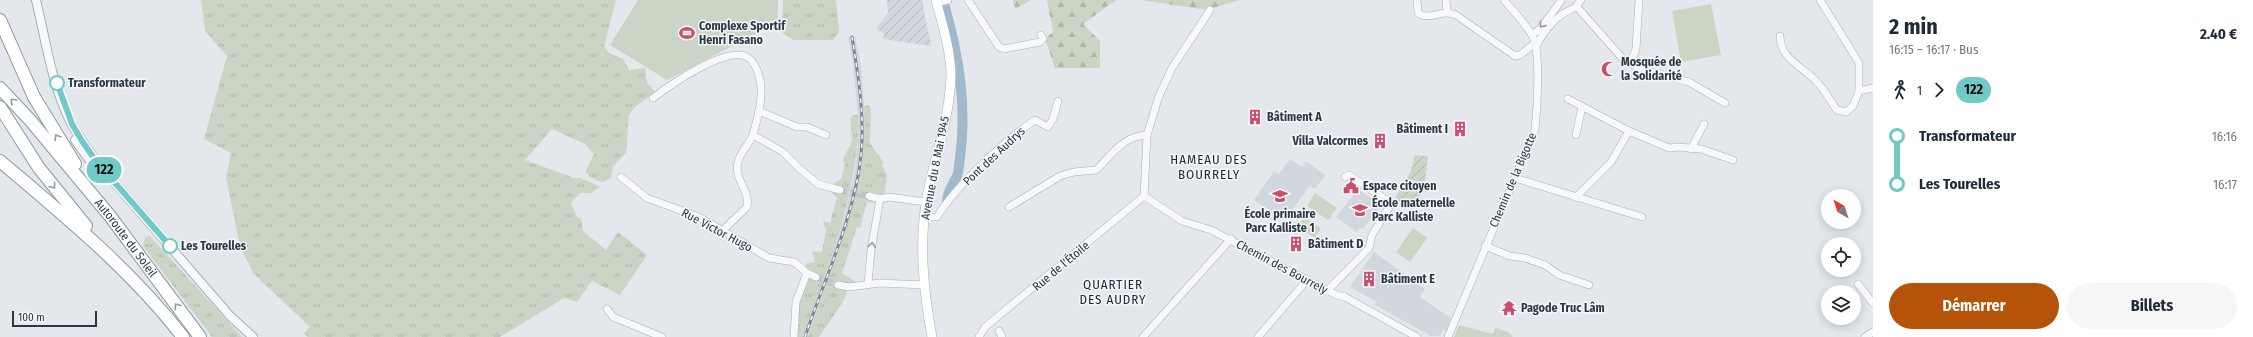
<!DOCTYPE html>
<html lang="fr">
<meta charset="utf-8">
<style>
:root{--surface:#fff;--page:#f6f6f7;--text:#1f2937;--muted:#747a83;--accent:#b45309}
body{margin:0;font-family:"Fira Sans Condensed",sans-serif;background:var(--page);color:var(--text);height:100vh;display:flex;flex-direction:column;font-size:15px;white-space:nowrap}
*{box-sizing:border-box;margin:0}
p{font-size:13px;color:var(--muted)}
.icon{flex:none;width:22px;height:22px;fill:none;stroke:currentColor;stroke-width:2;stroke-linecap:round;stroke-linejoin:round}
.map{position:relative;flex:1;overflow:hidden}
.details{display:flex;flex-direction:column;background:var(--surface);width:380px}
.details>*{flex:none}
.badge{padding:0 8px;border-radius:13px;font-size:14px;line-height:26px}
.needle{width:26px;rotate:321deg}
.buttons{position:absolute;left:1821px;top:189px;display:grid;gap:8px}
.buttons a{display:grid;place-items:center;width:40px;height:40px;border-radius:50%;background:var(--surface);box-shadow:0 2px 10px #0003;font-size:20px}
.scale{position:absolute;left:12px;bottom:10px;width:85px;box-sizing:border-box;padding-left:4px;border:2px solid #2c3744;border-top:0;font-size:11px;line-height:14px;white-space:nowrap;color:#2c3744;-webkit-text-stroke:3px #f4f7f9;paint-order:stroke}
.map>.badge{position:absolute;translate:-50% -50%;box-shadow:0 0 0 2px #fff}
.legs{display:flex;align-items:center;gap:6px;height:44px;padding:0 16px;font-size:13px}
.legs p{margin-inline-start:auto}
.summary{display:flex;align-items:center;justify-content:space-between;height:68px;padding:0 16px}
h1{font-size:22px;font-weight:700;line-height:30px}
.action{display:flex;gap:8px;margin-top:auto;padding:8px 16px}
.action a{flex:1;height:46px;border-radius:24px;background:var(--accent);color:#fff;font-size:16px;font-weight:700;line-height:46px;text-align:center}
.action a+a{background:var(--page);color:var(--text)}
ul{padding:0 16px;list-style:none}
li{display:flex;align-items:center;gap:14px;height:48px;font-size:15px}
li i{display:grid;place-items:center;width:6px;height:100%;margin:0 5px;background:currentColor}
li i::after{content:'';width:10px;height:10px;margin:-5px;border:3px solid;border-radius:50%;background:var(--surface)}
li p{margin-inline-start:auto}
li:first-child i{background:linear-gradient(#0000 50%,currentColor 0)}
li:last-child i{background:linear-gradient(currentColor 50%,#0000 0)}
main{display:flex;flex:1;min-height:0}
.map>svg:first-child{display:block}
</style>
<main>
<div class="map">
<svg width="1873" height="337" viewBox="0 0 1873 337">
<defs>
<pattern id="industrial-furrows" width="10" height="10" patternUnits="userSpaceOnUse"><rect width="10" height="10" fill="#d2d7de"/><path d="M-1 1l2-2M0 10L10 0M9 11l2-2" fill="none" stroke="#b4b9c0"/></pattern>
<pattern id="grass-tufts" width="24" height="20" patternUnits="userSpaceOnUse"><rect width="24" height="20" fill="#cbd5c5"/><path d="M3 7l-1-3M5 7V3M7 7l1-3M15 17l-1-3M17 17v-4M19 17l1-3" fill="none" stroke="#aeb7aa"/></pattern>
<pattern id="forest-firs" width="22" height="20" patternUnits="userSpaceOnUse"><rect width="22" height="20" fill="#cbd5c5"/><path d="M5 1l3.5 6h-7zM16 11l3.5 6h-7z" fill="#aeb7aa"/></pattern>
<pattern id="garden-furrows" width="10" height="10" patternUnits="userSpaceOnUse"><rect width="10" height="10" fill="#cbd5c5"/><path d="M-1 1l2-2M0 10L10 0M9 11l2-2" fill="none" stroke="#aeb7aa"/></pattern>
</defs>
<rect width="100%" height="100%" fill="#e4e8ec"/>
<!-- built -->
<g fill="#d2d7de">
<polygon points="855,36 861,65 864,106 863,145 858,180 842,240 808,337 803,337 844,216 855,171 858,115 853,64 848,37"/>
<polygon points="1290,159 1302,167 1306,161 1325,175 1315,189 1309,186 1285,221 1254,200 1274,171 1279,174"/>
<polygon points="1358,189 1378,203 1376,205 1379,208 1363,229 1360,228 1357,232 1336,217"/>
<polygon points="1374,252 1425,289 1420,297 1451,318 1446,331 1443,330 1439,336 1431,336 1375,305 1377,302 1350,287"/>
</g>
<!-- industrial -->
<polygon fill="url(#industrial-furrows)" points="887,0 922,0 931,46 883,39 884,33 876,29 888,13"/>
<!-- grass -->
<g fill="url(#grass-tufts)">
<polygon points="201,0 616,0 604,46 609,53 623,59 629,70 645,68 647,83 655,92 635,107 629,115 626,153 613,166 611,178 603,182 595,180 585,172 594,154 585,144 552,129 525,160 574,178 581,178 600,187 591,193 580,193 571,203 577,217 581,218 583,231 606,250 618,232 647,255 620,295 592,281 577,302 564,298 500,337 308,337 304,333 310,327 254,274 240,247 226,177 231,153 204,139 227,56 205,31"/>
<polygon points="783,0 836,0 839,32 833,40 793,40 782,32"/>
<path d="M868 105 871 108 870 143 883 162 882 165 887 175 885 193 877 195 874 200 876 203 867 202 860 228 857 227 842 273 859 284 841 287 847 292 843 302 819 337H808C834 261 865 188 864 106Z"/>
<path d="M853 115H858C859 193 828 264 803 337H797L800 297 804 285V268L807 263 815 262 812 251 822 252 826 230 823 221 830 223 837 197 830 191 822 190 841 179 845 165 843 159 852 141 850 118Z"/>
<polygon points="149,235 242,337 212,337 143,246 145,237"/>
</g>
<!-- forest -->
<g fill="url(#forest-firs)">
<polygon points="1013,0 1031,0 1015,9"/>
<polygon points="1047,0 1116,0 1083,24 1100,41 1100,68 1055,68 1045,39 1053,32"/>
<polygon points="1140,0 1239,0 1207,10"/>
</g>
<!-- park -->
<g fill="#cbd5c5">
<polygon points="638,0 778,0 778,22 667,80 610,45"/>
<polygon points="1711,4 1721,55 1681,62 1672,11"/>
<polygon points="1315,193 1337,208 1328,220 1307,206"/>
<polygon points="1304,217 1321,228 1315,238 1298,227"/>
<polygon points="1413,228 1427,238 1410,262 1396,252"/>
<polygon points="1459,325 1493,334 1495,328 1508,332 1513,337 1454,337"/>
</g>
<!-- garden -->
<polygon fill="url(#garden-furrows)" points="1415,155 1428,156 1424,188 1413,209 1395,198 1411,171"/>
<g fill="none" stroke-linecap="round" stroke-linejoin="round">
<!-- river -->
<path stroke="#a0b9cb" stroke-width="10" d="M945 7C959 57 967 106 960 158 959 164 959 171 957 176 953 184 947 192 947 201"/>
<!-- minor-tunnel -->
<g stroke="#bfc5ca" stroke-width="7" stroke-dasharray="7 3.5" stroke-linecap="butt">
<polyline points="840,190 869,196"/>
<polyline points="816,277 838,285"/>
</g>
<defs>
<g id="minor">
<polyline points="968,0 999,47 1004,49 1040,42 1043,39 1041,35"/>
<path d="M1417 0 1418 13 1421 15C1435 19 1440 9 1456 15L1515 56 1520 55 1535 43"/>
<polyline points="1446,0 1447,11"/>
<polyline points="1639,0 1636,49 1630,63 1644,70 1689,82 1725,103"/>
<polyline points="937,3 948,0"/>
<polyline points="1577,7 1623,59 1630,63"/>
<polyline points="1210,10 1172,68 1159,96 1147,135 1144,196 1182,221 1211,230 1334,294 1345,297 1417,337"/>
<polyline points="1532,35 1540,29 1561,1"/>
<path d="M1780 36C1780 59 1803 67 1817 82 1825 90 1830 101 1837 110L1846 112 1853 106 1859 91V63L1820 0"/>
<path d="M1536 47C1543 31 1558 13 1575 8L1581 0"/>
<polyline points="1859,91 1873,88"/>
<path d="M653 98C670 85 723 48 745 56 756 60 760 77 761 87 762 104 757 119 753 135L783 152 800 169 818 184 840 190"/>
<polyline points="1568,99 1629,131 1611,162 1576,197"/>
<polyline points="759,111 797,127 807,127 826,135"/>
<polyline points="1629,131 1669,148 1678,147 1701,149 1733,160"/>
<polyline points="1576,135 1582,107"/>
<polyline points="1691,149 1704,124"/>
<polyline points="621,177 647,198 699,217 769,258 794,262 807,273 816,277"/>
<polyline points="1515,178 1642,217"/>
<polyline points="869,196 880,199 889,197 926,202"/>
<path d="M1009 207 1060 176 1074 172 1096 170C1112 155 1122 136 1147 135"/>
<path d="M924 217H937C955 187 1006 139 1035 120L1048 127 1053 119 1058 101"/>
<path d="M723 230 747 207C751 192 733 178 738 162 740 153 749 144 753 135"/>
<polyline points="1485,246 1510,256 1525,258 1545,265 1559,275 1589,285"/>
<polyline points="868,284 871,250 880,199"/>
<polyline points="1858,284 1873,303"/>
<polyline points="838,285 849,287 880,283 925,285"/>
<polyline points="1327,291 1369,248 1372,235 1390,206 1388,201 1349,175 1345,177"/>
<polyline points="607,309 613,317 662,337"/>
<polyline points="999,331 1002,337"/>
<polyline points="794,337 796,302 807,273"/>
<polyline points="979,337 985,327 1144,196"/>
<polyline points="1143,337 1231,239"/>
<polyline points="1258,337 1307,280"/>
<path d="M1448 337 1535 130C1537 110 1541 55 1533 37 1526 24 1514 12 1504 0"/>
<polyline points="1865,337 1873,332"/>
</g>
<g id="tertiary">
<path d="M36 0C46 41 52 87 72 125 79 137 88 149 96 161L230 316 253 337"/>
<polyline points="75,140 90,161"/>
</g>
<path id="secondary" d="M932 337C924 293 919 248 926 203 933 159 951 117 951 72 950 48 942 23 936 0"/>
<g id="motorway">
<polyline points="0,20 34,97 75,164"/>
<path id="s1" d="M0 88 30 120 110 216 200 337"/>
<polyline points="0,107 39,168 86,226"/>
<path d="M0 161C65 216 131 270 183 337"/>
</g>
</defs>
<!-- minor casing -->
<use href="#minor" stroke="#a9afb6" stroke-width="8"/>
<!-- tertiary casing -->
<use href="#tertiary" stroke="#a9afb6" stroke-width="10"/>
<!-- secondary casing -->
<use href="#secondary" stroke="#a9afb6" stroke-width="10"/>
<!-- motorway casing -->
<use href="#motorway" stroke="#8c97a2" stroke-width="14"/>
<!-- minor -->
<use href="#minor" stroke="#f7f8fa" stroke-width="7"/>
<!-- tertiary -->
<use href="#tertiary" stroke="#f7f8fa" stroke-width="8"/>
<!-- secondary -->
<use href="#secondary" stroke="#fff" stroke-width="9"/>
<!-- motorway -->
<use href="#motorway" stroke="#fff" stroke-width="12"/>
<defs>
<path id="rail" d="M805 337C824 280 855 215 861 155 865 115 858 75 852 37"/>
</defs>
<!-- rail casing -->
<use href="#rail" stroke="#7e8995" stroke-width="3"/>
<!-- rail -->
<use href="#rail" stroke="#f4f7f9" stroke-width="1.5" stroke-dasharray="4.5" stroke-linecap="butt"/>
</g>
<!-- one-way arrows -->
<defs><path id="oneway-chevron" d="M-2-3.5L2.5 0L-2 3.5" fill="none" stroke-width="1.6" stroke-linecap="round" stroke-linejoin="round"/></defs>
<g stroke="#92989f">
<use href="#oneway-chevron" transform="translate(1542 25) rotate(129)"/>
<use href="#oneway-chevron" transform="translate(872 245) rotate(-82)"/>
</g>
<g stroke="#969ba2">
<use href="#oneway-chevron" transform="translate(13 101) rotate(-134)"/>
<use href="#oneway-chevron" transform="translate(57 137) rotate(-122)"/>
<use href="#oneway-chevron" transform="translate(53 186) rotate(52)"/>
<use href="#oneway-chevron" transform="translate(177 306) rotate(-127)"/>
</g>
<g fill="none" stroke-linecap="round" stroke-linejoin="round">
<defs>
<polyline id="line-1" points="57,83 72,124 82,141 96,161 170,246"/>
</defs>
<!-- line-1 casing -->
<use href="#line-1" stroke="#fff" stroke-width="9"/>
<!-- line-1 -->
<use href="#line-1" stroke="#72cac7" stroke-width="6"/>
</g>
<!-- icons -->
<defs>
<symbol id="stadium-bare" viewBox="-9 -9 18 18"><path d="M0-5a6.5 5 0 1 0 0 10a6.5 5 0 1 0 0-10ZM-3.5-1.8h7v3.6h-7Z" fill="#cd4d6d" stroke="#f4f7f9" stroke-width="2.5" paint-order="stroke"/></symbol>
<symbol id="mosque-bare" viewBox="-9 -9 18 18"><path d="M3.5-4.9A6 6 0 1 0 3.5 4.9A5 5 0 1 1 3.5-4.9Z" fill="#cd4d6d" stroke="#f4f7f9" stroke-width="2.5" paint-order="stroke"/></symbol>
<symbol id="building-bare" viewBox="-9 -9 18 18"><path d="M-4-6H4V6H1V3H-1V6H-4ZM-2.5-4.3h1.7v1.8h-1.7ZM.8-4.3h1.7v1.8H.8ZM-2.5-1h1.7V.8h-1.7ZM.8-1h1.7V.8H.8Z" fill="#cd4d6d" stroke="#f4f7f9" stroke-width="2.5" paint-order="stroke"/></symbol>
<symbol id="civic-bare" viewBox="-9 -9 18 18"><path d="M-.6-6.5H3V-4.5H.6V-3L4-1V1h2V6H-6V1h2V-1L-.6-3ZM-1.2 2.5V6h2.4V2.5Z" fill="#cd4d6d" stroke="#f4f7f9" stroke-width="2.5" paint-order="stroke"/></symbol>
<symbol id="school-bare" viewBox="-9 -9 18 18"><path d="M0-5L7-2L0 1L-7-2ZM-4 1L0 2.5L4 1V4Q0 6-4 4Z" fill="#cd4d6d" stroke="#f4f7f9" stroke-width="2.5" paint-order="stroke"/></symbol>
<symbol id="temple-bare" viewBox="-9 -9 18 18"><path d="M0-6L5-2H3V0L6.5 2.5H4V6H1.5V3h-3V6H-4V2.5H-6.5L-3 0V-2H-5Z" fill="#cd4d6d" stroke="#f4f7f9" stroke-width="2.5" paint-order="stroke"/></symbol>
</defs>
<g fill-rule="evenodd">
<use href="#stadium-bare" x="676" y="22" width="22" height="22"/>
<use href="#mosque-bare" x="1598" y="58" width="22" height="22"/>
<use href="#building-bare" x="1244" y="106" width="22" height="22"/>
<use href="#building-bare" x="1449" y="118" width="22" height="22"/>
<use href="#building-bare" x="1369" y="130" width="22" height="22"/>
<use href="#civic-bare" x="1340" y="175" width="22" height="22"/>
<use href="#school-bare" x="1269" y="185" width="22" height="22"/>
<use href="#school-bare" x="1349" y="199" width="22" height="22"/>
<use href="#building-bare" x="1285" y="233" width="22" height="22"/>
<use href="#building-bare" x="1358" y="268" width="22" height="22"/>
<use href="#temple-bare" x="1498" y="297" width="22" height="22"/>
</g>
<!-- markers -->
<g fill="#fff" stroke="#72cac7" stroke-width="2">
<circle cx="57" cy="83" r="7"/>
<circle cx="170" cy="246" r="7"/>
</g>
<g text-anchor="middle" dominant-baseline="central" stroke-width="3" stroke-linejoin="round" paint-order="stroke">
<!-- poi labels -->
<g font-size="12" font-weight="bold" fill="#2c3744" stroke="#f4f7f9" text-anchor="start">
<text x="699" y="26">Complexe Sportif<tspan x="699" dy="14">Henri Fasano</tspan></text>
<text x="1621" y="62">Mosquée de<tspan x="1621" dy="14">la Solidarité</tspan></text>
<text x="1267" y="117">Bâtiment A</text>
<text x="1448" y="129" text-anchor="end">Bâtiment I</text>
<text x="1368" y="141" text-anchor="end">Villa Valcormes</text>
<text x="1363" y="186">Espace citoyen</text>
<text x="1372" y="203">École maternelle<tspan x="1372" dy="14">Parc Kalliste</tspan></text>
<text x="1280" y="214" text-anchor="middle">École primaire<tspan x="1280" dy="14">Parc Kalliste 1</tspan></text>
<text x="1308" y="244">Bâtiment D</text>
<text x="1381" y="279">Bâtiment E</text>
<text x="1521" y="308">Pagode Truc Lâm</text>
</g>
<!-- stop labels -->
<g font-size="12" font-weight="bold" fill="#2c3744" stroke="#f4f7f9" text-anchor="start">
<text x="68" y="83">Transformateur</text>
<text x="181" y="246">Les Tourelles</text>
</g>
<!-- street labels -->
<g font-size="12" fill="#2c3744" stroke="#f4f7f9">
<text transform="translate(994 156) rotate(-43)">Pont des Audrys</text>
<text transform="translate(935 168) rotate(-79)">Avenue du 8 Mai 1945</text>
<text transform="translate(1513 180) rotate(-67)">Chemin de la Bigotte</text>
<text transform="translate(717 230) rotate(28)">Rue Victor Hugo</text>
<text stroke="none"><textPath href="#s1" startOffset="196">Autoroute du Soleil</textPath></text>
<text transform="translate(1061 266) rotate(-40)">Rue de l'Étoile</text>
<text transform="translate(1282 267) rotate(28)">Chemin des Bourrely</text>
</g>
<!-- neighbourhood labels -->
<g font-size="13" letter-spacing="1" fill="#1e2835" stroke="#f4f7f9">
<text x="1209" y="159">HAMEAU DES<tspan x="1209" dy="15">BOURRELY</tspan></text>
<text x="1113" y="284">QUARTIER<tspan x="1113" dy="15">DES AUDRY</tspan></text>
</g>
</g>
</svg>
<div class="buttons">
<a><svg class="needle" viewBox="-14 -14 28 28"><path d="M0-13l5 13h-10z" fill="#e53935"/><path d="M0 13l5-13h-10z" fill="#747a83"/></svg></a>
<a><svg class="icon" aria-label="locate" viewBox="0 0 24 24"><circle cx="12" cy="12" r="6"/><path d="M12 2v4M12 18v4M2 12h4M18 12h4"/></svg></a>
<a><svg class="icon" aria-label="layers" viewBox="0 0 24 24"><path d="M12 4l9 5-9 5-9-5zM3 14l9 5 9-5"/></svg></a>
</div>
<div class="scale">100 m</div>
<b class="badge" style="left:104px;top:170px;background:#72cac7;color:#111">122</b>
</div>
<section class="details">
<div class="summary"><div><h1>2 min</h1><p>16:15 – 16:17 · Bus</p></div><b>2.40 €</b></div>
<div class="legs"><svg class="icon" aria-label="walk" viewBox="0 0 24 24"><circle cx="13" cy="4" r="2"/><path d="M13 8l-2 6 4 7M11 14l-3 7M7 12l3-4h3l4 4"/></svg>1<svg class="icon" aria-label="forward" viewBox="0 0 24 24"><path d="M9 5l7 7-7 7"/></svg><b class="badge" style="background:#72cac7;color:#111">122</b></div>
<ul>
<li><i style="color:#72cac7"></i><b>Transformateur</b><p>16:16</p></li>
<li><i style="color:#72cac7"></i><b>Les Tourelles</b><p>16:17</p></li>
</ul>
<div class="action"><a>Démarrer</a><a>Billets</a></div>
</section>
</main>
